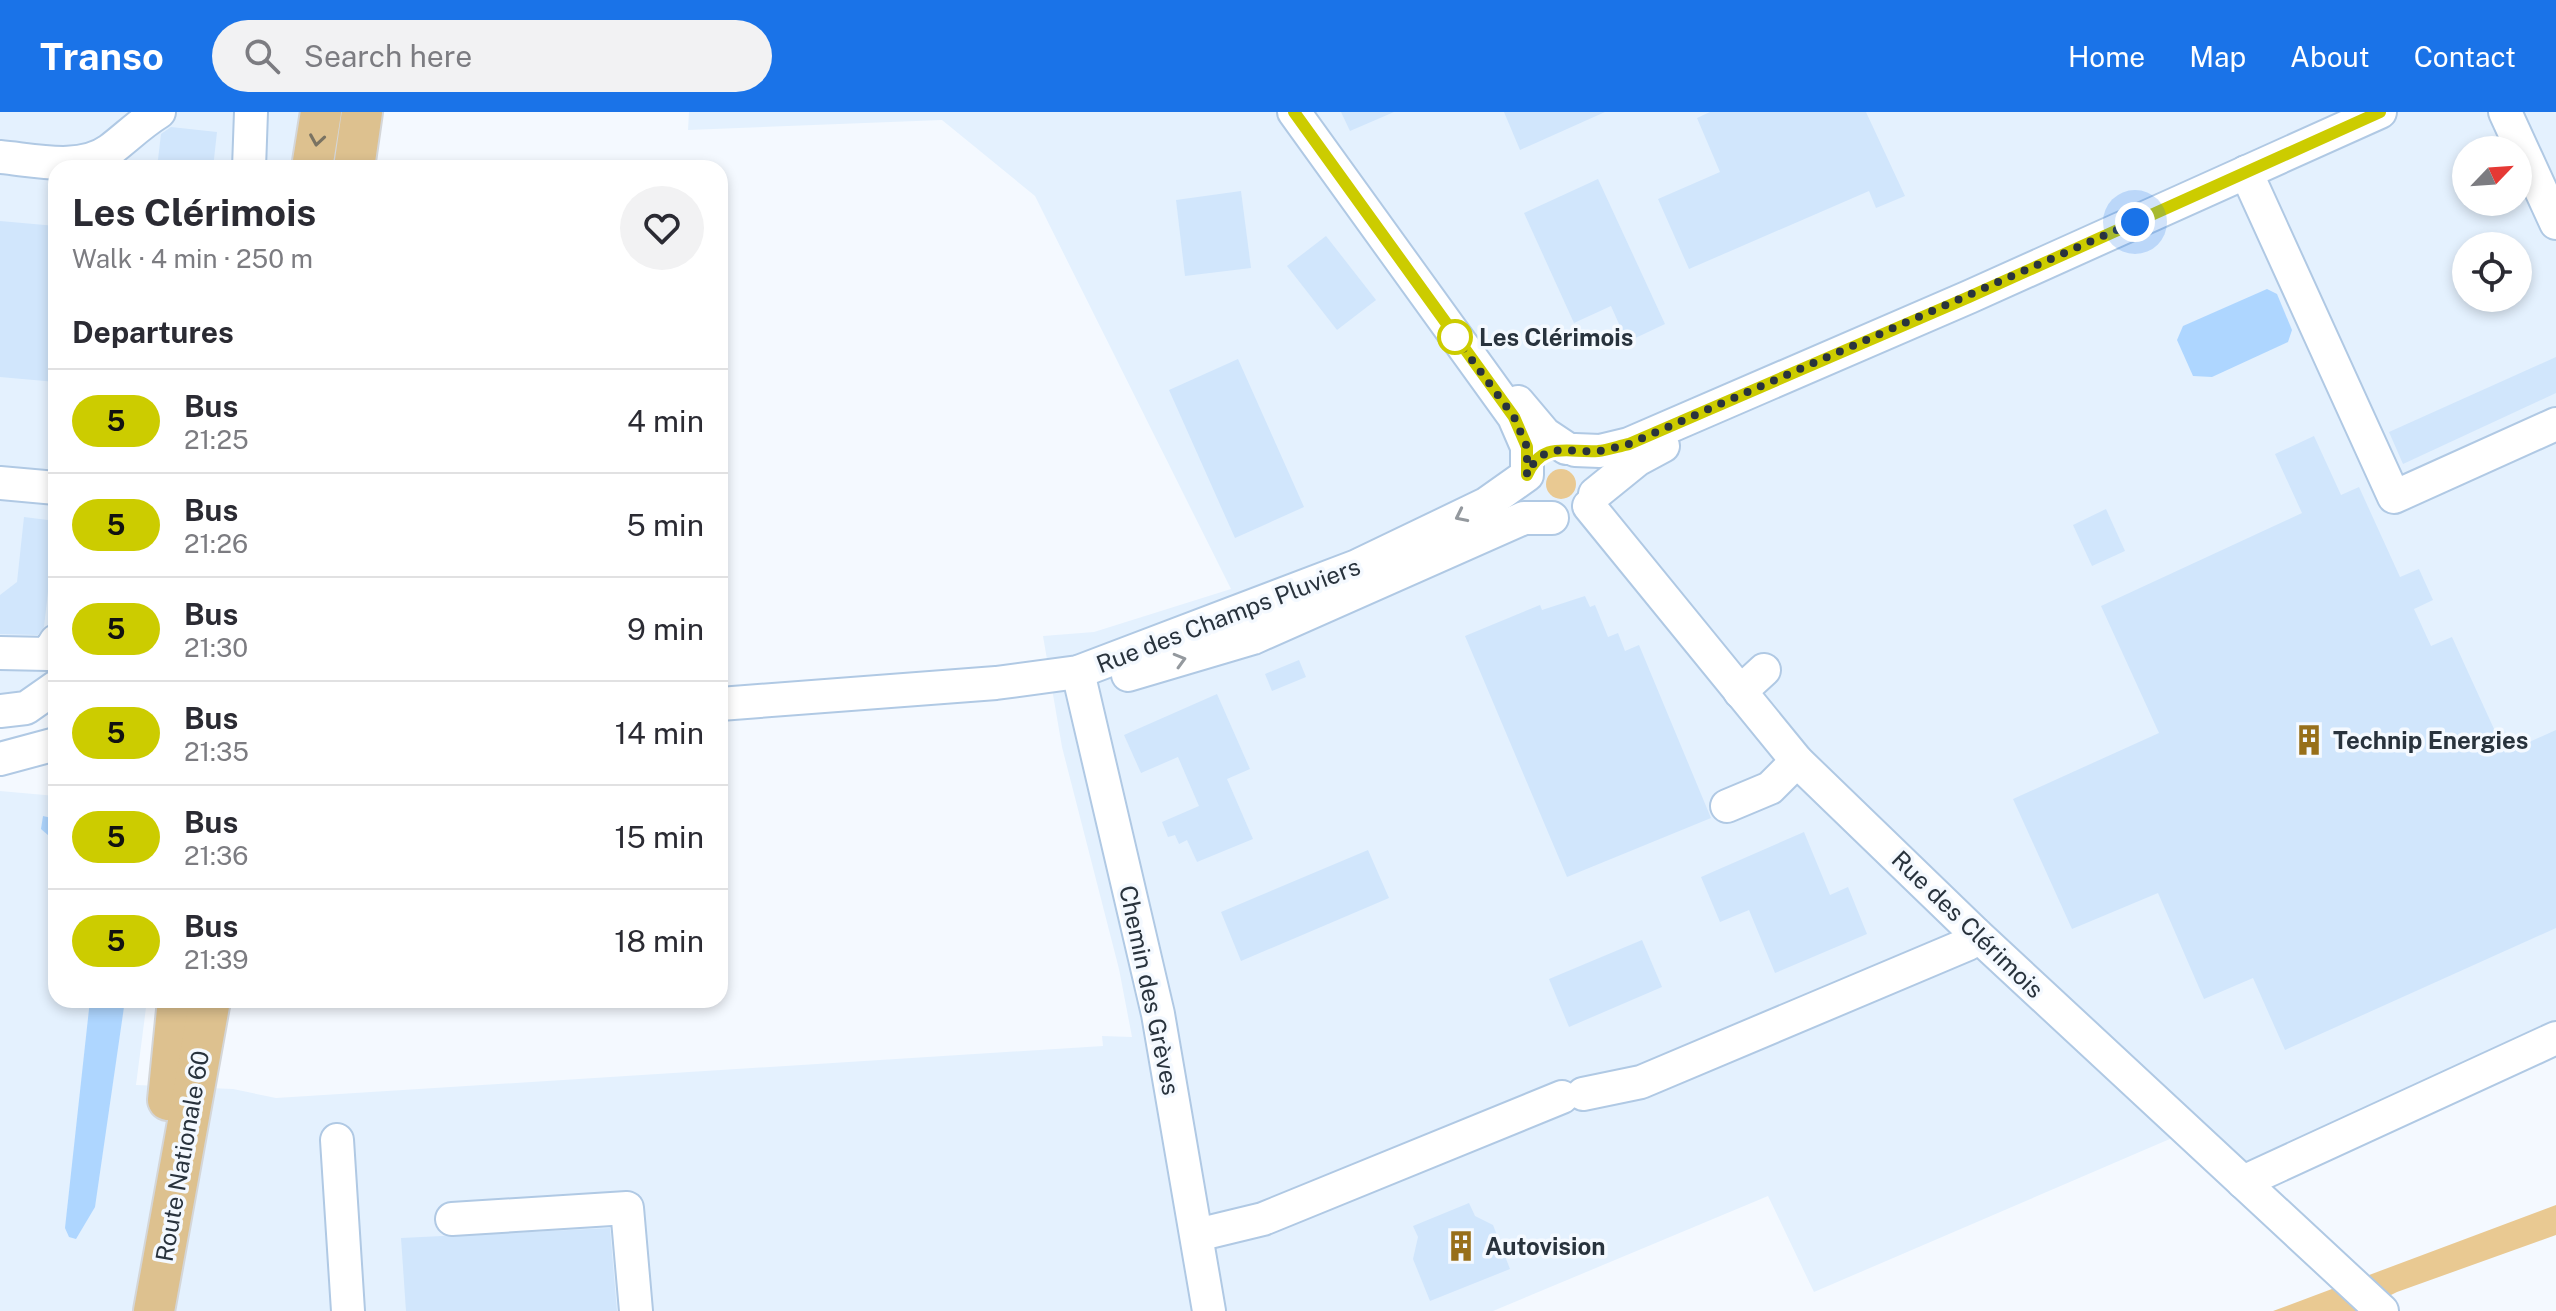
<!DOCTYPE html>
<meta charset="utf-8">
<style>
:root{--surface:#fff;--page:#f2f2f3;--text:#2b2b33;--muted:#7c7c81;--line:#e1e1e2;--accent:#1a73e8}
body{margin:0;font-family:"Public Sans",sans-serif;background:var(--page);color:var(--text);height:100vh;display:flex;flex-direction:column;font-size:30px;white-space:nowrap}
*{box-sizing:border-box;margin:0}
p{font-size:26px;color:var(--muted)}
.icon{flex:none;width:44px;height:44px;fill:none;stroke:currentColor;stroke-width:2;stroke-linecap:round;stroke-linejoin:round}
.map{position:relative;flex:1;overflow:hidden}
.drawer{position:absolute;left:48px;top:48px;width:680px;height:848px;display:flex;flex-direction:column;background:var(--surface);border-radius:24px;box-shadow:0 4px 12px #0003}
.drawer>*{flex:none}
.badge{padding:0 16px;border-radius:26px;font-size:28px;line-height:52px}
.needle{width:52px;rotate:65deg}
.buttons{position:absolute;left:2452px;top:24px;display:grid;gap:16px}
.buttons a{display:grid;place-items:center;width:80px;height:80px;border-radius:50%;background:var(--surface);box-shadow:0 4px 12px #0003;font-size:40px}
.you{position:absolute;width:40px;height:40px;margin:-20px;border:6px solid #fff;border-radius:50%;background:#1a73e8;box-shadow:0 0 0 12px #1a73e833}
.map>.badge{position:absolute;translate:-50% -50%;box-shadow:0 0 0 4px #fff}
h2{padding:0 24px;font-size:30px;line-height:72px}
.round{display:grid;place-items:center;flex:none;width:84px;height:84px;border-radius:42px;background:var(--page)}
.overview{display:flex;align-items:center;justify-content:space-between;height:136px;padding:0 24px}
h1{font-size:38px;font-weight:700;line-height:60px}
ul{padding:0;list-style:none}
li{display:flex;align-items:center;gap:24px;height:104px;padding:0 24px;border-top:2px solid var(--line)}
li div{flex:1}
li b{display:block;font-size:30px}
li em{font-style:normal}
li .badge{min-width:88px;font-weight:700;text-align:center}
header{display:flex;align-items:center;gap:48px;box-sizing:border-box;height:112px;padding:0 40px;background:var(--accent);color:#fff}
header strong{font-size:38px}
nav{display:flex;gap:44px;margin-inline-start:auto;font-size:28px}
.search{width:560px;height:72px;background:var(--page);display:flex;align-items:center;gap:20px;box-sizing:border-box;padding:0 28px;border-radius:44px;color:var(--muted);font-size:30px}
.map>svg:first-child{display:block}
</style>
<header>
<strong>Transo</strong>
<div class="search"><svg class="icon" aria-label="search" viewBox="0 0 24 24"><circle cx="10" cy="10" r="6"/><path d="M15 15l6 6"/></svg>Search here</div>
<nav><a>Home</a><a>Map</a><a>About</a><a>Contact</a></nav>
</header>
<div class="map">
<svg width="2556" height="1199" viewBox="0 0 2556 1199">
<rect width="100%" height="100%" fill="#f4f9ff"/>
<!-- built -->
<g fill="#e4f1fe" fill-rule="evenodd">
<polygon points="0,0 379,0 372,56 56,56 56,600 0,615"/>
<path d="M689 0H2556V944L2269 1072 2200 1014 1814 1180 1768 1084 1493 1199H0V679L56 684V888H147L136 973 233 977 276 986 1103 934 1102 924 1132 925 1119 857 1062 635 1043 524 1094 520 1231 477 1035 84 942 8 688 18ZM2466 38H2518V90H2466ZM2466 134H2518V186H2466Z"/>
</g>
<!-- green -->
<g fill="#e9c992">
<circle cx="1561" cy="372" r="15"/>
<polygon points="2556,1093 2556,1123 2397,1180 2359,1199 2273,1199"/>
</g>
<!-- water -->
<g fill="#aed6ff">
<polygon points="2267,177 2277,182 2292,218 2288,230 2212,265 2193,264 2177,228 2183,214"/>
<polygon points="43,704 56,707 56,730 41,717"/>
<polygon points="90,888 125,888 95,1095 76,1127 69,1125 65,1116"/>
</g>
<!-- building -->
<g fill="#d1e6fc">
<polygon points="1341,0 1394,0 1350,19"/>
<polygon points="1504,0 1605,0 1520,38"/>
<polygon points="1710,0 1866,0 1905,84 1876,96 1869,79 1689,157 1658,87 1720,60 1697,6"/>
<polygon points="171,15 217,20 213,56 157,56 161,22"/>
<polygon points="1598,67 1665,212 1627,230 1611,194 1574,211 1524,101"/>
<polygon points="1241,79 1251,156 1185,164 1176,88"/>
<polygon points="0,109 56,114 56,270 0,265"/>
<polygon points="1326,124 1376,188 1337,218 1287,154"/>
<polygon points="2556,245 2556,281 2403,352 2389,320"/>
<polygon points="1238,247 1304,395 1235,426 1169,278"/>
<polygon points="2314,324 2341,383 2359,375 2400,465 2419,457 2433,488 2414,497 2431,534 2452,525 2505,641 2556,618 2556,816 2285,938 2253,866 2204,887 2158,781 2072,817 2013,687 2159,621 2101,494 2302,401 2275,342"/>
<polygon points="2106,397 2125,439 2092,454 2073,413"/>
<polygon points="24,405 56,409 44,515 38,523 0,522 0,483 17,470"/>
<polygon points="1585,484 1590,495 1595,493 1608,525 1618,521 1625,539 1639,533 1711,706 1567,765 1465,524 1540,493 1542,498"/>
<polygon points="1299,548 1306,565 1272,579 1265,562"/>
<polygon points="1217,582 1250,657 1227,667 1253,727 1197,750 1187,728 1179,732 1175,723 1168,725 1162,710 1199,694 1178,645 1141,661 1124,623"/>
<polygon points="1804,720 1830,783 1848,775 1867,822 1775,861 1749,798 1720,810 1701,765"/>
<polygon points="1368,738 1389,786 1241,849 1221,800"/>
<polygon points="1642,828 1662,875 1569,915 1549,867"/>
<polygon points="1469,1091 1475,1104 1493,1113 1510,1157 1430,1189 1413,1147 1418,1125 1413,1114"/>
<polygon points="610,1116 617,1199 406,1199 401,1126"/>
</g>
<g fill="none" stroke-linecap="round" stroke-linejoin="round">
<defs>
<g id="minor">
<polyline points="2505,0 2556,111"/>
<path d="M0 45C34 48 80 60 110 38 127 25 141 11 159 0"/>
<polyline points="249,56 251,0"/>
<polyline points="2246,60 2394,385 2556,312"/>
<polyline points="1518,290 1545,322 1566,336"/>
<polyline points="1575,338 1600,339 1629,332 1969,185 2380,0"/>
<polyline points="0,371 56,376"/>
<polyline points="1595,382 1637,348 1663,334"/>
<polyline points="1589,394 1797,649 1976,822 2382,1199"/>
<polyline points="0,541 48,542 56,529"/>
<polyline points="1078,560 1158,902 1209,1199"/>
<polyline points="1128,563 1253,526 1524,406 1552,406"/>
<polyline points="1740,580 1764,558"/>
<polyline points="720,592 996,571 1078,560 1357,454 1486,392 1527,363 1527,335 1514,305 1294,0"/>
<polyline points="0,599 26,596 56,575"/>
<polyline points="0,647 56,632"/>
<polyline points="1727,694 1770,676 1797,649"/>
<polyline points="1583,982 1641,970 1968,832 1976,822"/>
<polyline points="337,1028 348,1199"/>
<polyline points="2243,1070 2556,926"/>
<polyline points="452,1107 627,1096 636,1199"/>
<polyline points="1197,1123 1263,1107 1562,985"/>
</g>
<g id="major">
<polyline points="312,56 321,0"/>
<polyline points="354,56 362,0"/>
<polyline points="168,988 178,888"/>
<polyline points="154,1199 210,888"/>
</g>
</defs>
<!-- minor casing -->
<use href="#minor" stroke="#b0c9e4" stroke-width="36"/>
<!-- major casing -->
<use href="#major" stroke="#d4d6d8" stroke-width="44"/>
<!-- minor -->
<use href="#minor" stroke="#fff" stroke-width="32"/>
<!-- major -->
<use href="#major" stroke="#ddc18f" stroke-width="40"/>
</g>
<!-- one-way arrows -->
<defs><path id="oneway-chevron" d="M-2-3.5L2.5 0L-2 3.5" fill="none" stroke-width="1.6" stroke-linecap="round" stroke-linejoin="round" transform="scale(2)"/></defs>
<use stroke="#7a7362" href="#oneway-chevron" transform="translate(317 28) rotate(99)"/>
<g stroke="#94999e">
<use href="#oneway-chevron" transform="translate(1461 404) rotate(154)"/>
<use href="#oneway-chevron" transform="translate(1180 548) rotate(-16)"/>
</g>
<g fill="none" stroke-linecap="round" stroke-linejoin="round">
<defs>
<path id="line" d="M1294 0 1514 305 1527 335V363C1542 328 1568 341 1598 339 1608 338 1619 334 1629 332L1969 185 2380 0"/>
</defs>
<!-- line casing -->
<use href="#line" stroke="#fff" stroke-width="18"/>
<!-- line -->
<use href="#line" stroke="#cc0" stroke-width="12"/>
<!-- walk -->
<path stroke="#29333d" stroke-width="8" stroke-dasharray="0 14.4" d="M1455 225 1514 305 1527 335V363C1542 328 1568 341 1598 339 1608 338 1619 334 1629 332L2135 110"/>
</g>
<!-- icons -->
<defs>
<symbol id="building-bare" viewBox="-9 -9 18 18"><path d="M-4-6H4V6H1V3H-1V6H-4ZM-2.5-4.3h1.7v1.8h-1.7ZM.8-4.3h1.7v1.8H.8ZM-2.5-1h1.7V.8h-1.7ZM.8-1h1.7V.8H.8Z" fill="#976f1a" stroke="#f4f9ff" stroke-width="2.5" paint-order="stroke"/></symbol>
</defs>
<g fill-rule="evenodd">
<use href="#building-bare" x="2287" y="606" width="44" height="44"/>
<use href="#building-bare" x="1439" y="1112" width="44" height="44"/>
</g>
<!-- markers -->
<circle fill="#fff" stroke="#cc0" stroke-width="4" cx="1455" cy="225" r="16"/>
<g text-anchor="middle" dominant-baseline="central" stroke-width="7" stroke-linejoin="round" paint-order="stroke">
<!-- stop labels -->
<g font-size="24" font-weight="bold" fill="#29333d" stroke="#f4f9ff" text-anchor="start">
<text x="1479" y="225">Les Clérimois</text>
</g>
<!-- street labels -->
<g font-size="24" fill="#29333d" stroke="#f4f9ff">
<text transform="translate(1228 503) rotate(-21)">Rue des Champs Pluviers</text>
<text transform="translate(1968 812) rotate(44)">Rue des Clérimois</text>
<text transform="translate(1150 878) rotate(78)">Chemin des Grèves</text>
<text transform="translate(182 1044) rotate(-80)">Route Nationale 60</text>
</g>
<!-- poi labels -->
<g font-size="24" font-weight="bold" fill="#29333d" stroke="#f4f9ff" text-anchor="start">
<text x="2333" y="628">Technip Energies</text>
<text x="1485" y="1134">Autovision</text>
</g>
</g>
</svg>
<div class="buttons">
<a><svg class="needle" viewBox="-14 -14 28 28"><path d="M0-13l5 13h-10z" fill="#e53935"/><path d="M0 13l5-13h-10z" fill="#7c7c81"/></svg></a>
<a><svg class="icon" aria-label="locate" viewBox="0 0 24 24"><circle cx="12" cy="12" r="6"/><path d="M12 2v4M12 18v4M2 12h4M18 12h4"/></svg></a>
</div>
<div class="you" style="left:2135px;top:110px"></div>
<section class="drawer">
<div class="overview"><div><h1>Les Clérimois</h1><p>Walk · 4 min · 250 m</p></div><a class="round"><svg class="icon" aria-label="heart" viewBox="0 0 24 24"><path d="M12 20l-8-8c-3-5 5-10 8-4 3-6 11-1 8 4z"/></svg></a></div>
<h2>Departures</h2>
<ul>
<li><span class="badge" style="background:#cc0;color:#111">5</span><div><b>Bus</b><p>21:25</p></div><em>4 min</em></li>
<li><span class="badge" style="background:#cc0;color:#111">5</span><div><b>Bus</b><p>21:26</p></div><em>5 min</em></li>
<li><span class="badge" style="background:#cc0;color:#111">5</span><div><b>Bus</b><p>21:30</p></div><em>9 min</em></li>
<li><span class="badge" style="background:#cc0;color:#111">5</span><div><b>Bus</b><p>21:35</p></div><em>14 min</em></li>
<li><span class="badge" style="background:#cc0;color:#111">5</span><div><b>Bus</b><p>21:36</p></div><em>15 min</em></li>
<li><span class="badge" style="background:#cc0;color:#111">5</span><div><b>Bus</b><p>21:39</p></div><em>18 min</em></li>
</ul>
</section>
</div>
